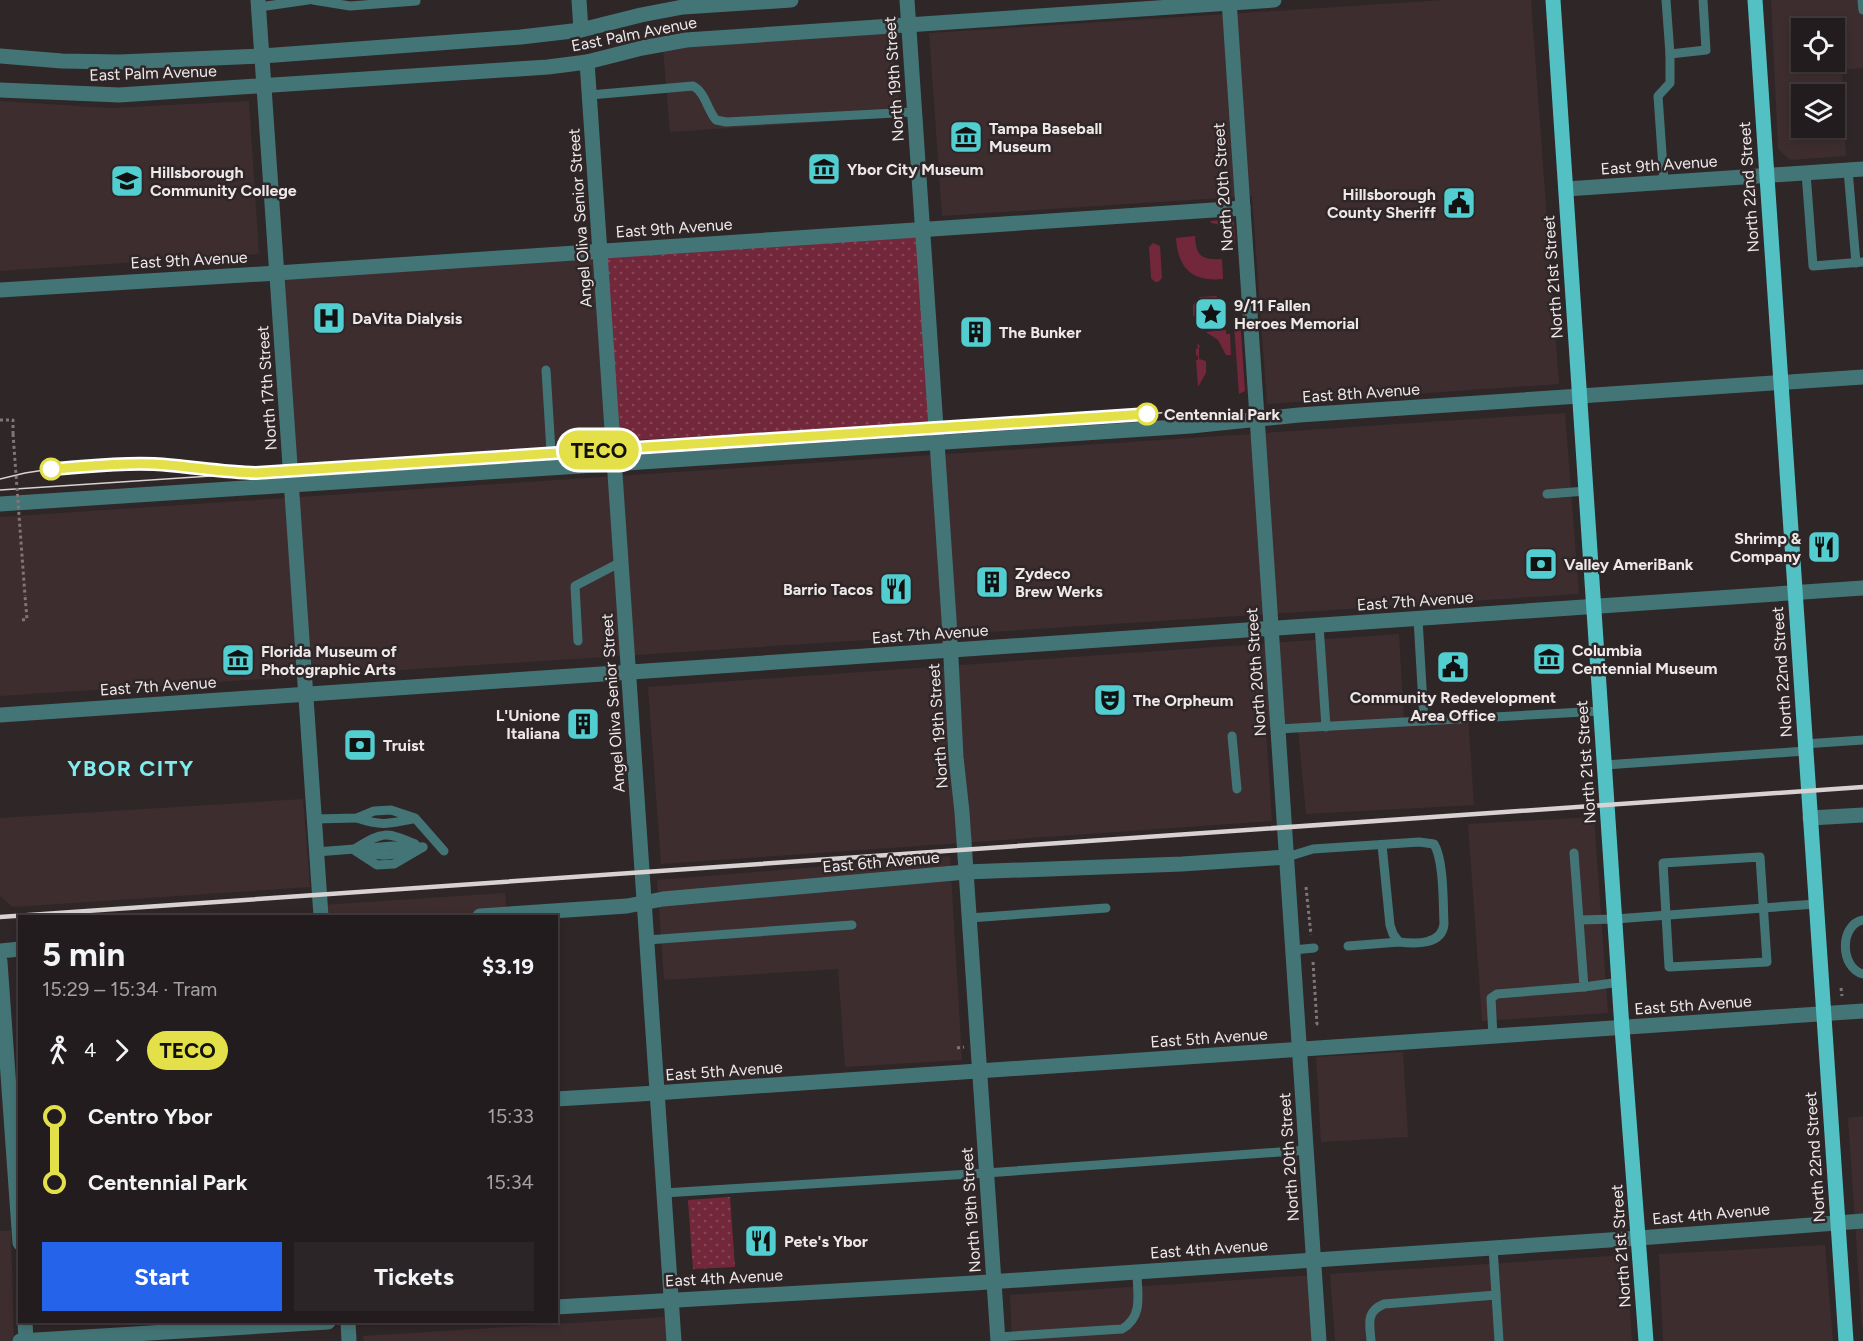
<!DOCTYPE html>
<meta charset="utf-8">
<style>
:root{--surface:#231c1e;--page:#2b2527;--text:#f1f3f6;--muted:#a3a1a4;--line:#403a3c;--accent:#2563eb}
body{margin:0;font-family:Figtree,sans-serif;background:var(--page);color:var(--text);height:100vh;display:flex;flex-direction:column;font-size:22px;white-space:nowrap}
*{box-sizing:border-box;margin:0}
p{font-size:20px;color:var(--muted)}
.icon{flex:none;width:33px;height:33px;fill:none;stroke:currentColor;stroke-width:2;stroke-linecap:round;stroke-linejoin:round}
.map{position:relative;flex:1;overflow:hidden}
.details{position:absolute;left:18px;top:915px;width:540px;height:408px;display:flex;flex-direction:column;background:var(--surface);border-radius:0px;box-shadow:0 3px 9px #0003,0 0 0 2px var(--line)}
.details>*{flex:none}
.badge{padding:0 12px;border-radius:20px;font-size:21px;line-height:39px}
.buttons{position:absolute;left:1791px;top:18px;display:grid;gap:12px}
.buttons a{display:grid;place-items:center;width:54px;height:54px;border-radius:0px;background:var(--surface);box-shadow:0 3px 9px #0003,0 0 0 2px var(--line);font-size:30px}
.map>.badge{position:absolute;translate:-50% -50%;box-shadow:0 0 0 3px #fff}
.legs{display:flex;align-items:center;gap:9px;height:66px;padding:0 24px;font-size:20px}
.legs p{margin-inline-start:auto}
.headline{display:flex;align-items:center;justify-content:space-between;height:102px;padding:0 24px}
h1{font-size:33px;font-weight:700;line-height:45px}
.button{display:flex;gap:12px;margin-top:auto;padding:12px 24px}
.button a{flex:1;height:69px;border-radius:0px;background:var(--accent);color:#fff;font-size:24px;font-weight:700;line-height:69px;text-align:center}
.button a+a{background:var(--page);color:var(--text)}
ul{padding:0 24px;list-style:none}
li{display:flex;align-items:center;gap:21px;height:66px;font-size:22px}
li i{display:grid;place-items:center;width:9px;height:100%;margin:0 8px;background:currentColor}
li i::after{content:'';width:15px;height:15px;margin:-8px;border:4px solid;border-radius:50%;background:var(--surface)}
li p{margin-inline-start:auto}
li:first-child i{background:linear-gradient(#0000 50%,currentColor 0)}
li:last-child i{background:linear-gradient(currentColor 50%,#0000 0)}
.map>svg:first-child{display:block}
</style>
<div class="map">
<svg width="1863" height="1341" viewBox="0 0 1863 1341">
<defs>
<pattern id="park-dots" width="8" height="8" patternUnits="userSpaceOnUse" patternTransform="scale(1.5)"><rect width="8" height="8" fill="#73273b"/><path d="M2 2h.1M6 6h.1" fill="none" stroke="#874657" stroke-width="1.8" stroke-linecap="round"/></pattern>
</defs>
<rect width="100%" height="100%" fill="#2f2628"/>
<!-- built -->
<g fill="#3d2d2f" fill-rule="evenodd">
<polygon points="1444,0 1531,0 1559,384 1267,404 1252,196 942,216 929,33"/>
<path d="M1771 0H1863V68L1842 70 1846 156 1790 160 1778 149ZM1802 28H1834V62H1802ZM1802 94H1834V128H1802Z"/>
<polygon points="895,33 900,117 670,132 663,48"/>
<polygon points="0,101 111,108 249,101 259,254 0,271"/>
<polygon points="600,253 613,447 293,467 281,276"/>
<polygon points="1565,413 1579,594 0,696 0,517"/>
<polygon points="1399,634 1404,719 1266,729 1272,821 661,864 648,687"/>
<polygon points="1468,716 1474,805 1306,814 1298,730"/>
<polygon points="303,799 310,887 13,907 0,896 0,818"/>
<polygon points="1594,817 1608,1013 1482,1021 1468,824"/>
<polygon points="950,856 962,1060 845,1067 838,969 664,980 657,880"/>
<polygon points="505,893 507,916 321,916 320,905"/>
<polygon points="1403,1052 1408,1137 1321,1142 1316,1057"/>
<polygon points="1863,1116 1863,1327 1862,1327 1848,1118"/>
<polygon points="0,1231 11,1231 14,1341 0,1341"/>
<polygon points="1825,1245 1833,1341 1663,1341 1659,1254"/>
<polygon points="1626,1255 1632,1341 1335,1341 1330,1274"/>
<polygon points="1312,1275 1315,1341 1012,1341 1010,1295"/>
<polygon points="666,1317 668,1341 364,1341 363,1336"/>
</g>
<!-- grass -->
<g fill="#73273b">
<path d="M1231 219 1234 222 1235 244 1232 243C1231 231 1223 224 1211 223L1210 221Z"/>
<path d="M1195 236C1196 257 1202 260 1222 259L1223 279C1193 282 1178 269 1176 238Z"/>
<polygon points="1153,243 1160,246 1162,278 1158,282 1155,282 1151,278 1149,247"/>
<polygon points="1216,296 1224,303 1225,312 1218,322 1201,323 1193,315 1193,305 1200,297"/>
<polygon points="1234,325 1241,331 1245,391 1239,394"/>
<polygon points="1226,330 1226,334 1230,334 1231,355 1226,355 1218,340 1206,332"/>
<polygon points="1197,343 1200,346 1199,348 1199,359 1206,361 1206,373 1198,387 1196,360 1198,360 1198,356 1196,355 1196,349 1198,348"/>
</g>
<!-- park -->
<g fill="url(#park-dots)">
<polygon points="920,234 931,423 618,441 605,257"/>
<polygon points="730,1197 735,1267 693,1269 688,1200"/>
</g>
<g fill="none" stroke-linecap="round" stroke-linejoin="round">
<!-- path -->
<g stroke="#7e7678" stroke-width="3" stroke-dasharray="3 3" stroke-linecap="butt">
<polyline points="0,420 13,420 13,434"/>
<polyline points="22,620 27,619 25,596"/>
<polyline points="1306,887 1311,935"/>
<polyline points="1313,962 1317,1024 1313,1024"/>
<polyline points="1841,988 1842,996"/>
<polyline points="957,1048 964,1047"/>
</g>
<!-- service -->
<g stroke="#447576" stroke-width="9">
<polyline points="313,0 350,6 416,1 416,0"/>
<polyline points="1862,0 1863,10"/>
<polyline points="259,7 308,0"/>
<polyline points="1670,54 1706,50 1703,0"/>
<path d="M590 95 693 86C705 92 707 109 716 120L726 122 914 112"/>
<polyline points="1848,170 1856,263"/>
<polyline points="1806,173 1813,266 1863,262"/>
<polyline points="1664,182 1658,96 1670,83 1670,54 1666,0"/>
<polyline points="546,370 552,468"/>
<polyline points="1547,494 1586,491"/>
<polyline points="1418,619 1424,721"/>
<polyline points="1319,625 1326,727"/>
<polyline points="578,641 575,586 621,562"/>
<polyline points="1278,729 1601,711"/>
<polyline points="1232,736 1237,789"/>
<polyline points="1804,744 1863,740"/>
<polyline points="1605,765 1805,751"/>
<path d="M357 818C380 826 389 824 413 819"/>
<polyline points="314,819 357,818 374,811 391,810 415,818 444,851"/>
<path d="M356 848C383 831 387 832 415 844"/>
<polyline points="354,850 377,865 394,864 423,847"/>
<polyline points="316,852 393,846 423,847"/>
<path d="M361 852C381 857 392 856 412 850"/>
<path d="M1287 857 1313 849 1419 842 1434 844C1444 860 1443 904 1444 924 1442 945 1416 944 1399 942L1393 934 1390 925 1382 845"/>
<polygon points="1760,857 1767,962 1669,967 1663,863"/>
<polyline points="969,918 1106,908"/>
<polyline points="1580,920 1615,919 1816,904"/>
<path d="M1863 920C1839 925 1840 968 1863 974"/>
<polyline points="647,940 852,925"/>
<polyline points="1348,946 1399,942"/>
<polyline points="1293,950 1314,948"/>
<polyline points="1584,987 1620,982"/>
<polyline points="1493,1037 1491,998 1497,994 1584,987 1574,853"/>
<polyline points="664,1193 986,1173 1307,1150"/>
<polyline points="1493,1248 1499,1341"/>
<path d="M998 1337 1122 1329C1144 1316 1137 1294 1137 1272"/>
<path d="M1371 1341C1370 1324 1365 1312 1384 1304L1496 1295"/>
</g>
<!-- minor -->
<g stroke="#447576" stroke-width="15">
<polyline points="258,0 321,916"/>
<polyline points="579,0 581,30"/>
<polyline points="907,0 949,619 956,757 962,812 998,1341"/>
<polyline points="1229,0 1319,1341"/>
<polyline points="587,62 674,1341"/>
<polyline points="1566,189 1863,169"/>
<polyline points="0,290 277,273 1243,208"/>
<polyline points="0,504 1191,426 1299,415 1863,377"/>
<polyline points="1810,818 1863,815"/>
<polyline points="480,916 627,906 663,899 966,872 1182,864 1287,857"/>
<polyline points="0,951 20,949"/>
<polyline points="0,962 20,1243"/>
<polyline points="556,1099 640,1094 1863,1011"/>
<polyline points="25,1322 26,1341"/>
<polyline points="348,1322 349,1341"/>
</g>
<!-- tertiary -->
<g stroke="#447576" stroke-width="15">
<polyline points="0,56 62,61 119,62 262,56 521,37 581,30 641,15 683,7 791,0"/>
<polyline points="0,90 119,95 548,67 587,62 642,48 686,40 1274,0"/>
<polyline points="0,715 1863,588"/>
<polyline points="556,1307 974,1283 1639,1238 1863,1221"/>
<polyline points="20,1341 328,1322"/>
</g>
<!-- primary -->
<g stroke="#53c1c4" stroke-width="15">
<polyline points="1553,0 1622,1028 1646,1341"/>
<polyline points="1755,0 1846,1341"/>
</g>
<!-- tram -->
<g stroke="#d8d2d3" stroke-width="1.5">
<polyline points="0,479 25,473 51,469 132,464 153,464 208,470"/>
<polyline points="0,490 1189,411"/>
</g>
<!-- rail -->
<polyline stroke="#d8d2d3" stroke-width="4.5" points="0,917 1863,787"/>
<!-- path-bridge -->
<polyline stroke="#7e7678" stroke-width="3" stroke-dasharray="3 3" stroke-linecap="butt" points="13,434 25,596"/>
</g>
<g fill="none" stroke-linecap="round" stroke-linejoin="round">
<defs>
<path id="line-1" d="M51 469C85 467 120 462 154 464 188 466 221 472 256 473L1147 414"/>
</defs>
<!-- line-1 casing -->
<use href="#line-1" stroke="#fff" stroke-width="14"/>
<!-- line-1 -->
<use href="#line-1" stroke="#e3e049" stroke-width="9"/>
</g>
<!-- icons -->
<defs>
<symbol id="museum-square" viewBox="-11 -11 22 22"><rect x="-9" y="-9" width="18" height="18" rx="4" fill="#52cdd0" stroke="#2f2628"/><path d="M0-6L6-3V-2H-6V-3ZM-5-1h2V3h-2ZM-1-1h2V3h-2ZM3-1h2V3H3ZM-6 4H6V6H-6Z" fill="#111"/></symbol>
<symbol id="university-square" viewBox="-11 -11 22 22"><rect x="-9" y="-9" width="18" height="18" rx="4" fill="#52cdd0" stroke="#2f2628"/><path d="M0-5L7-2L0 1L-7-2ZM-4 1L0 2.5L4 1V4Q0 6-4 4Z" fill="#111"/></symbol>
<symbol id="civic-square" viewBox="-11 -11 22 22"><rect x="-9" y="-9" width="18" height="18" rx="4" fill="#52cdd0" stroke="#2f2628"/><path d="M-.6-6.5H3V-4.5H.6V-3L4-1V1h2V6H-6V1h2V-1L-.6-3ZM-1.2 2.5V6h2.4V2.5Z" fill="#111"/></symbol>
<symbol id="sight-square" viewBox="-11 -11 22 22"><rect x="-9" y="-9" width="18" height="18" rx="4" fill="#52cdd0" stroke="#2f2628"/><path d="M0-6L1.8-2.2L6-1.7L2.9 1.2L3.7 5.4L0 3.3L-3.7 5.4L-2.9 1.2L-6-1.7L-1.8-2.2Z" fill="#111"/></symbol>
<symbol id="hospital-square" viewBox="-11 -11 22 22"><rect x="-9" y="-9" width="18" height="18" rx="4" fill="#52cdd0" stroke="#2f2628"/><path d="M-5-5h3v3.5h4V-5h3V5h-3V1.5h-4V5h-3Z" fill="#111"/></symbol>
<symbol id="building-square" viewBox="-11 -11 22 22"><rect x="-9" y="-9" width="18" height="18" rx="4" fill="#52cdd0" stroke="#2f2628"/><path d="M-4-6H4V6H1V3H-1V6H-4ZM-2.5-4.3h1.7v1.8h-1.7ZM.8-4.3h1.7v1.8H.8ZM-2.5-1h1.7V.8h-1.7ZM.8-1h1.7V.8H.8Z" fill="#111"/></symbol>
<symbol id="restaurant-square" viewBox="-11 -11 22 22"><rect x="-9" y="-9" width="18" height="18" rx="4" fill="#52cdd0" stroke="#2f2628"/><path d="M-5-6h1v4h1v-4h1v4h1v-4h1v5L-1.5 .5V6h-2V.5L-5-1ZM5-6V6H3V1.5H1.5Q1.5-4 5-6Z" fill="#111"/></symbol>
<symbol id="bank-square" viewBox="-11 -11 22 22"><rect x="-9" y="-9" width="18" height="18" rx="4" fill="#52cdd0" stroke="#2f2628"/><path d="M-6-4H6V4H-6ZM0-2.3a2.3 2.3 0 1 0 0 4.6a2.3 2.3 0 1 0 0-4.6Z" fill="#111"/></symbol>
<symbol id="theatre-square" viewBox="-11 -11 22 22"><rect x="-9" y="-9" width="18" height="18" rx="4" fill="#52cdd0" stroke="#2f2628"/><path d="M-5-5.5Q0-4 5-5.5V0Q5 5 0 6Q-5 5-5 0ZM-3.3-2.5H-1v1.5H-3.3ZM1-2.5H3.3v1.5H1ZM-2.8 1Q0 5.5 2.8 1Z" fill="#111"/></symbol>
</defs>
<g fill-rule="evenodd">
<use href="#museum-square" x="947" y="118" width="38" height="38"/>
<use href="#museum-square" x="805" y="150" width="38" height="38"/>
<use href="#university-square" x="108" y="162" width="38" height="38"/>
<use href="#civic-square" x="1440" y="184" width="38" height="38"/>
<use href="#sight-square" x="1192" y="295" width="38" height="38"/>
<use href="#hospital-square" x="310" y="299" width="38" height="38"/>
<use href="#building-square" x="957" y="313" width="38" height="38"/>
<use href="#restaurant-square" x="1805" y="528" width="38" height="38"/>
<use href="#bank-square" x="1522" y="545" width="38" height="38"/>
<use href="#building-square" x="973" y="563" width="38" height="38"/>
<use href="#restaurant-square" x="877" y="570" width="38" height="38"/>
<use href="#museum-square" x="1530" y="640" width="38" height="38"/>
<use href="#museum-square" x="219" y="641" width="38" height="38"/>
<use href="#civic-square" x="1434" y="648" width="38" height="38"/>
<use href="#theatre-square" x="1091" y="681" width="38" height="38"/>
<use href="#building-square" x="564" y="705" width="38" height="38"/>
<use href="#bank-square" x="341" y="726" width="38" height="38"/>
<use href="#restaurant-square" x="742" y="1222" width="38" height="38"/>
</g>
<!-- markers -->
<g fill="#fff" stroke="#e3e049" stroke-width="3">
<circle cx="1147" cy="414" r="10"/>
<circle cx="51" cy="469" r="10"/>
</g>
<g text-anchor="middle" dominant-baseline="central" stroke-width="5" stroke-linejoin="round" paint-order="stroke">
<!-- street labels -->
<g font-size="16" fill="#eee8e9" stroke="#2f2628">
<text transform="translate(634 34) rotate(-11)">East Palm Avenue</text>
<text transform="translate(153 73) rotate(-2)">East Palm Avenue</text>
<text transform="translate(894 79) rotate(-94)">North 19th Street</text>
<text transform="translate(1659 165) rotate(-4)">East 9th Avenue</text>
<text transform="translate(1223 187) rotate(-94)">North 20th Street</text>
<text transform="translate(1749 187) rotate(-94)">North 22nd Street</text>
<text transform="translate(580 218) rotate(-94)">Angel Oliva Senior Street</text>
<text transform="translate(674 228) rotate(-4)">East 9th Avenue</text>
<text transform="translate(189 260) rotate(-3)">East 9th Avenue</text>
<text transform="translate(1553 277) rotate(-94)">North 21st Street</text>
<text transform="translate(267 388) rotate(-94)">North 17th Street</text>
<text transform="translate(1361 393) rotate(-4)">East 8th Avenue</text>
<text transform="translate(1415 601) rotate(-4)">East 7th Avenue</text>
<text transform="translate(930 634) rotate(-4)">East 7th Avenue</text>
<text transform="translate(1256 672) rotate(-94)">North 20th Street</text>
<text transform="translate(1782 672) rotate(-94)">North 22nd Street</text>
<text transform="translate(158 686) rotate(-4)">East 7th Avenue</text>
<text transform="translate(613 703) rotate(-94)">Angel Oliva Senior Street</text>
<text transform="translate(938 726) rotate(-94)">North 19th Street</text>
<text transform="translate(1586 762) rotate(-94)">North 21st Street</text>
<text transform="translate(881 862) rotate(-5)">East 6th Avenue</text>
<text transform="translate(1693 1005) rotate(-4)">East 5th Avenue</text>
<text transform="translate(1209 1038) rotate(-4)">East 5th Avenue</text>
<text transform="translate(724 1071) rotate(-4)">East 5th Avenue</text>
<text transform="translate(1289 1157) rotate(-94)">North 20th Street</text>
<text transform="translate(1815 1157) rotate(-94)">North 22nd Street</text>
<text transform="translate(971 1210) rotate(-94)">North 19th Street</text>
<text transform="translate(1711 1214) rotate(-5)">East 4th Avenue</text>
<text transform="translate(1621 1246) rotate(-94)">North 21st Street</text>
<text transform="translate(1209 1249) rotate(-4)">East 4th Avenue</text>
<text transform="translate(724 1278) rotate(-3)">East 4th Avenue</text>
</g>
<!-- poi labels -->
<g font-size="16" font-weight="bold" fill="#eee8e9" stroke="#2f2628" text-anchor="start">
<text x="989" y="128">Tampa Baseball<tspan x="989" dy="18">Museum</tspan></text>
<text x="847" y="169">Ybor City Museum</text>
<text x="150" y="172">Hillsborough<tspan x="150" dy="18">Community College</tspan></text>
<text x="1436" y="194" text-anchor="end">Hillsborough<tspan x="1436" dy="18">County Sheriff</tspan></text>
<text x="1234" y="305">9/11 Fallen<tspan x="1234" dy="18">Heroes Memorial</tspan></text>
<text x="352" y="318">DaVita Dialysis</text>
<text x="999" y="332">The Bunker</text>
<text x="1801" y="538" text-anchor="end">Shrimp &amp;<tspan x="1801" dy="18">Company</tspan></text>
<text x="1564" y="564">Valley AmeriBank</text>
<text x="1015" y="573">Zydeco<tspan x="1015" dy="18">Brew Werks</tspan></text>
<text x="873" y="589" text-anchor="end">Barrio Tacos</text>
<text x="1572" y="650">Columbia<tspan x="1572" dy="18">Centennial Museum</tspan></text>
<text x="261" y="651">Florida Museum of<tspan x="261" dy="18">Photographic Arts</tspan></text>
<text x="1453" y="697" text-anchor="middle">Community Redevelopment<tspan x="1453" dy="18">Area Office</tspan></text>
<text x="1133" y="700">The Orpheum</text>
<text x="560" y="715" text-anchor="end">L'Unione<tspan x="560" dy="18">Italiana</tspan></text>
<text x="383" y="745">Truist</text>
<text x="784" y="1241">Pete's Ybor</text>
</g>
<!-- stop labels -->
<g font-size="16" font-weight="bold" fill="#eee8e9" stroke="#2f2628" text-anchor="start">
<text x="1164" y="414">Centennial Park</text>
</g>
<!-- district labels -->
<g font-size="22" font-weight="bold" letter-spacing="1.5" fill="#80ecee" stroke="#2f2628">
<text x="131" y="768">YBOR CITY</text>
</g>
</g>
</svg>
<div class="buttons">
<a><svg class="icon" aria-label="locate" viewBox="0 0 24 24"><circle cx="12" cy="12" r="6"/><path d="M12 2v4M12 18v4M2 12h4M18 12h4"/></svg></a>
<a><svg class="icon" aria-label="layers" viewBox="0 0 24 24"><path d="M12 4l9 5-9 5-9-5zM3 14l9 5 9-5"/></svg></a>
</div>
<b class="badge" style="left:599px;top:450px;background:#e3e049;color:#111">TECO</b>
<section class="details">
<div class="headline"><div><h1>5 min</h1><p>15:29 – 15:34 · Tram</p></div><b>$3.19</b></div>
<div class="legs"><svg class="icon" aria-label="walk" viewBox="0 0 24 24"><circle cx="13" cy="4" r="2"/><path d="M13 8l-2 6 4 7M11 14l-3 7M7 12l3-4h3l4 4"/></svg>4<svg class="icon" aria-label="forward" viewBox="0 0 24 24"><path d="M9 5l7 7-7 7"/></svg><b class="badge" style="background:#e3e049;color:#111">TECO</b></div>
<ul>
<li><i style="color:#e3e049"></i><b>Centro Ybor</b><p>15:33</p></li>
<li><i style="color:#e3e049"></i><b>Centennial Park</b><p>15:34</p></li>
</ul>
<div class="button"><a>Start</a><a>Tickets</a></div>
</section>
</div>
